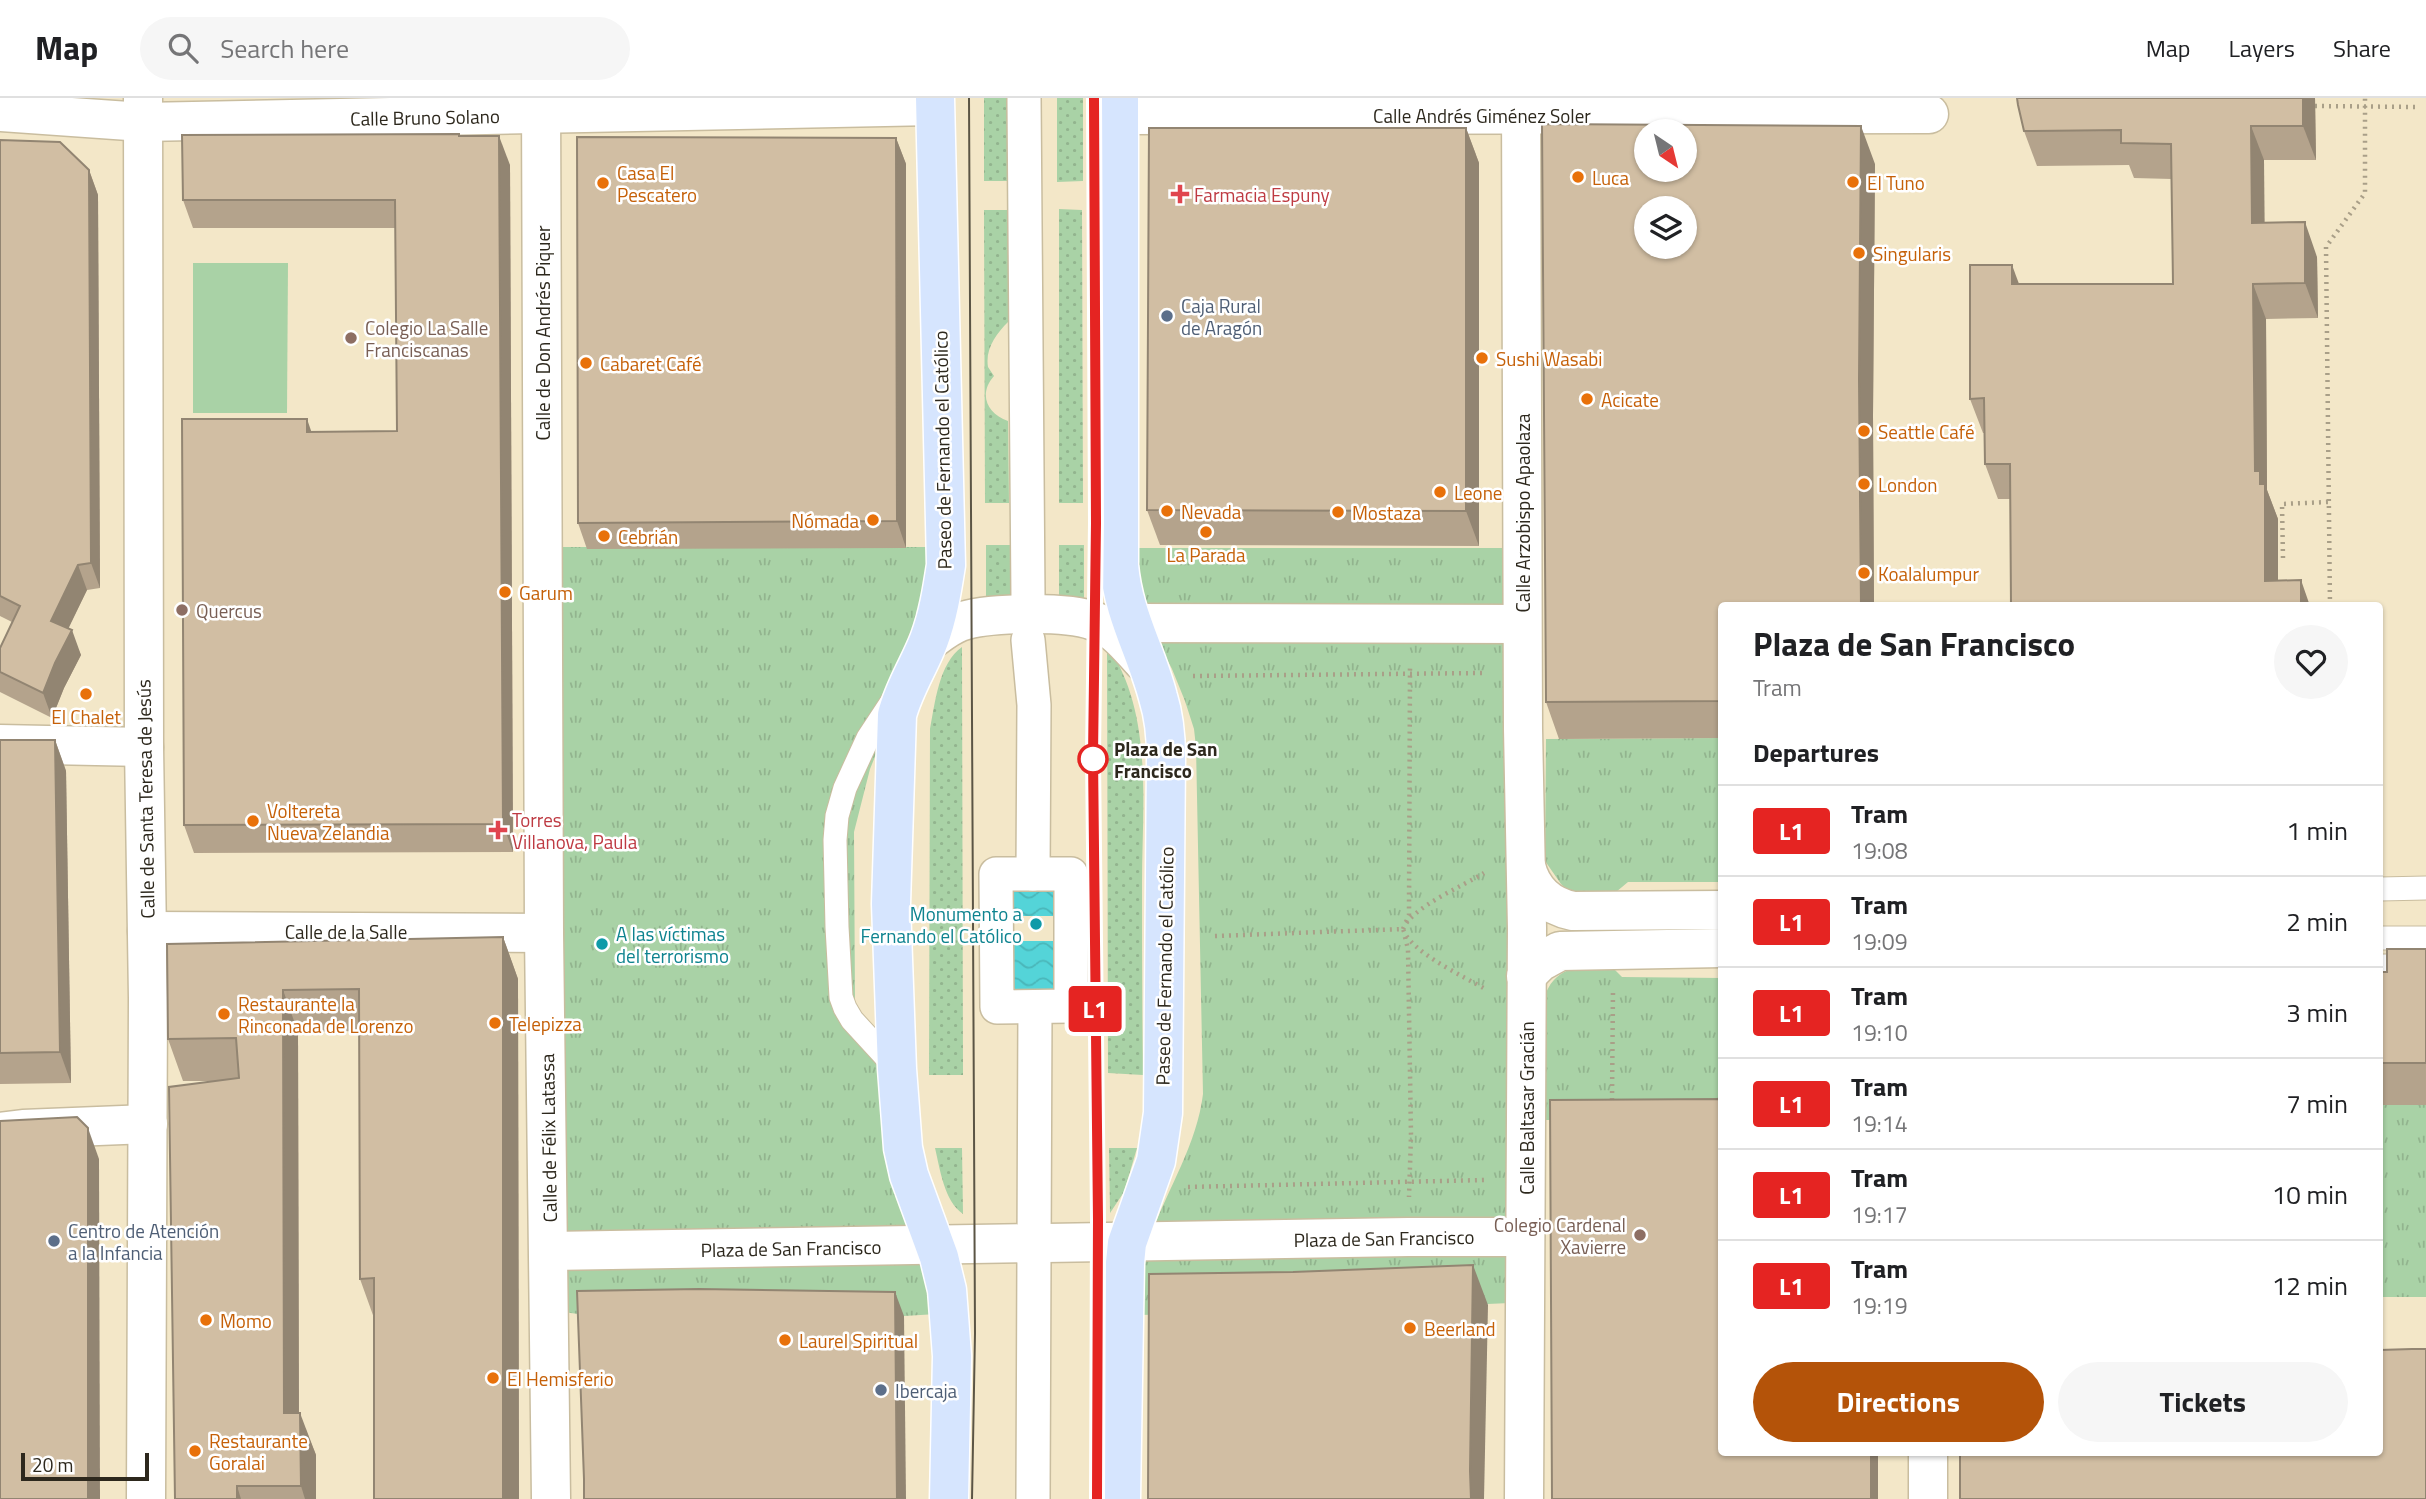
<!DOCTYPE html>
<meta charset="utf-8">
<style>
:root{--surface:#fff;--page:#f6f6f6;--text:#202124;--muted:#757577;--line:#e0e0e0;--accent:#b45309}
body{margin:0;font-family:"Titillium Web",sans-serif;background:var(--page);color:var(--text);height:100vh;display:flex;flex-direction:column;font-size:26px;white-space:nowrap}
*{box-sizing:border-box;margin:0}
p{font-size:23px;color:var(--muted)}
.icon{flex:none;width:38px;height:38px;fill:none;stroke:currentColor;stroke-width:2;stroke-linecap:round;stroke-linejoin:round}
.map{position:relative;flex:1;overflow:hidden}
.details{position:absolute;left:1718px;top:504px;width:665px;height:854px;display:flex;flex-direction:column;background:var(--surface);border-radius:7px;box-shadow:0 2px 5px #0004}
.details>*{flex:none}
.badge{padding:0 14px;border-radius:5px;font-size:24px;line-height:46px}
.needle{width:46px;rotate:145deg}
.buttons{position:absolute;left:1634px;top:21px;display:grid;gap:14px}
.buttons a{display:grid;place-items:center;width:63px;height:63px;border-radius:50%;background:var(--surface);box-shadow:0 2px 5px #0004;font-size:35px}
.scale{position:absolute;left:21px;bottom:18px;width:128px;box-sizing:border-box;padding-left:7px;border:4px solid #2d281d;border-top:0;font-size:19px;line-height:24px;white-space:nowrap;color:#2d281d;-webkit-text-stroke:5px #fff;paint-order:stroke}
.map>.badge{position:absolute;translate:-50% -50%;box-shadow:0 0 0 4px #fff}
h2{padding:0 35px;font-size:26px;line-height:63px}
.round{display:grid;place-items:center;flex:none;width:74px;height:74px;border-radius:37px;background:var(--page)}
.headline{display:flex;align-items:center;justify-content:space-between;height:119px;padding:0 35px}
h1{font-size:33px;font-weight:700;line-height:52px}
.primary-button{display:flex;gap:14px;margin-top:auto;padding:14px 35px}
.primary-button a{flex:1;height:80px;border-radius:42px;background:var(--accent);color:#fff;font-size:28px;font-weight:700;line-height:80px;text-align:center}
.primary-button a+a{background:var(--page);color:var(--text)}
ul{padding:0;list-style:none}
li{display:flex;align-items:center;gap:21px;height:91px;padding:0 35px;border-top:2px solid var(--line)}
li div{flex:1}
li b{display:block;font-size:26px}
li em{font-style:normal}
li .badge{min-width:77px;font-weight:700;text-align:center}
header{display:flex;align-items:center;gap:42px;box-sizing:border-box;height:98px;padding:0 35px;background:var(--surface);border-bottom:2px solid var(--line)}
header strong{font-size:33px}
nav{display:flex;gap:38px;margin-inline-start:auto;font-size:24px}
.search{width:490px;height:63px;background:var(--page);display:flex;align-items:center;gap:18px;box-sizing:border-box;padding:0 24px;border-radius:38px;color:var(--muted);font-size:26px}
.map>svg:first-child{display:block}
</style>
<header>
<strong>Map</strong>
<div class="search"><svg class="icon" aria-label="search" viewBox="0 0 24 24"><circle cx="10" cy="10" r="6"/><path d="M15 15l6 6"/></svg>Search here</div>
<nav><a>Map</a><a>Layers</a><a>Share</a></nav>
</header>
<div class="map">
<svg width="2426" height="1401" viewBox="0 0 2426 1401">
<defs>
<pattern id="grass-dots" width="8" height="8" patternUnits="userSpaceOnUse" patternTransform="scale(1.75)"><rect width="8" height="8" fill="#a9d2a6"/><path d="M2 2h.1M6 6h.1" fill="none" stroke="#92b48e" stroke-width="1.8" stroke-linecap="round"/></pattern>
<pattern id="park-tufts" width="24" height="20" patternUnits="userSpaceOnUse" patternTransform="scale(1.75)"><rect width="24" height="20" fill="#a9d2a6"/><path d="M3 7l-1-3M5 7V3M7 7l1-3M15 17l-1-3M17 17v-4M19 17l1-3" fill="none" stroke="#92b48e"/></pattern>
<pattern id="water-waves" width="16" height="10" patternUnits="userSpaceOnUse" patternTransform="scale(1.75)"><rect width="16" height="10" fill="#54d4d8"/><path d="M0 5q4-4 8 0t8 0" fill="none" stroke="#4ab6b9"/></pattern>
</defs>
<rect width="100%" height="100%" fill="#f3e7c8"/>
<!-- grass -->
<g fill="url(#grass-dots)">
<rect x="984" y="0" width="24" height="83"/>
<polygon points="1057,0 1083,0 1083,83 1057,84"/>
<polygon points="1059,111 1082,112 1083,405 1059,405"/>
<path d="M984 112H1008V224C996 236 985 251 988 269L994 278C978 296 987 316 1008 323L1009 405H985Z"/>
<polygon points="986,447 1010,447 1011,501 986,501"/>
<polygon points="1059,447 1084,447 1084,500 1059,501"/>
<path d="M1107 547C1154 615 1142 707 1142 785 1142 849 1142 913 1143 977L1108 975Z"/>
<path d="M962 549 963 977H929L930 631C935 605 939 565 962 549Z"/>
<path d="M935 1050H962L963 1116C944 1103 940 1071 935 1050Z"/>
<polygon points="1109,1050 1137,1050 1124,1094 1110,1115"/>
</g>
<!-- park -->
<g fill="url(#park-tufts)">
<polygon points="562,449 939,449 889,624 870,671 854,734 855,907 888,946 937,1216 904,1218 586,1217 563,1214"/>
<path d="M1131 450H1508L1510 642 1507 873 1510 1205 1308 1214 1137 1217C1141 1190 1142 1163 1151 1137 1168 1090 1197 1046 1203 996L1196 649 1194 631 1185 603 1172 571 1153 534Z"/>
<polygon points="1722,640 1722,784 1628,784 1610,799 1586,799 1568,792 1561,786 1545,763 1546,641"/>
<path d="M1606 863 1622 879 1722 880V1022H1542L1544 901C1553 869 1578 869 1606 863Z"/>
<rect x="2380" y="1007" width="46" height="192"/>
</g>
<!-- pitch -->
<polygon fill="#a9d2a6" points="193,165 288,165 287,315 193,315"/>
<!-- water -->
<g fill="url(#water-waves)">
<polygon points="1008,793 1061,793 1060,818 1009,818"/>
<polygon points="1008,843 1060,843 1060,895 1009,895"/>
</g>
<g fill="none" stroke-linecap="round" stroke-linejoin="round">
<defs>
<g id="service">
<polyline points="895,599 868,640 845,690 837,718 835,742 837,829 841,899 845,910 852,922 897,971"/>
<polyline points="2380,791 2426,790"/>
<polyline points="2380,840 2426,840"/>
<polyline points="2380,868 2426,868"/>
</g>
<g id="pedestrian">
<polyline points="1024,0 1028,500"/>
<polyline points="1028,542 1034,607 1033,776"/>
<polygon points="996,776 1071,776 1071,908 997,909"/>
<polyline points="1033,1401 1035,909"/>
</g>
<g id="minor">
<polyline points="143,0 144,649 148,900 146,1401"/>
<polyline points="541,0 544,835 551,1401"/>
<polyline points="1521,0 1523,631 1527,830 1524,1401"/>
<polyline points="0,14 143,24 934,8"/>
<polyline points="1119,17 1929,16"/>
<polyline points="1131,525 1522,526"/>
<path d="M928 544C938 537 949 528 960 524 986 514 1068 513 1094 523 1115 530 1129 549 1143 564"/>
<polyline points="0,646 144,649"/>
<path d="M1526 768C1532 793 1548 808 1573 813L1722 812"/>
<polyline points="147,833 544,835"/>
<polyline points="1526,878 1540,864 1560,853 1722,850"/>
<polyline points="0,1034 23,1031 148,1026"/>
<polyline points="550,1153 1408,1139 1525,1139"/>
<polyline points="1928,1401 1928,1354"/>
</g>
<g id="primary">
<path d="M935 0 946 467C942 493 938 518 929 542 919 568 904 590 897 617L891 806 897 971 903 1050 909 1077 939 1159 947 1192 952 1258 949 1401"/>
<path d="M1119 0V467C1123 516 1146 553 1158 599 1164 618 1166 638 1166 659L1163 1015 1156 1063 1127 1145 1125 1165 1121 1401"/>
</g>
</defs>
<!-- service casing -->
<use href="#service" stroke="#c9bd9f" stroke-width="25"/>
<!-- pedestrian casing -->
<use href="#pedestrian" stroke="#c9bd9f" stroke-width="36"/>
<!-- minor casing -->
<use href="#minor" stroke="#c9bd9f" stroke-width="41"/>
<!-- primary casing -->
<use href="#primary" stroke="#fff" stroke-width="41"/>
<!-- path -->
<g stroke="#a99f88" stroke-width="4.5" stroke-dasharray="2 5" stroke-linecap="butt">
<polyline points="2315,8 2417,9"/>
<polyline points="2283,460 2282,406 2328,404"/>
<polyline points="2330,508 2326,149 2365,95 2365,0"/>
<polyline points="1193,578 1482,575"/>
<polyline points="1406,824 1409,817 1410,567"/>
<path d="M1403 831C1412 809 1463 788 1484 775"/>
<path d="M1215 838 1403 831C1410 854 1465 879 1487 892"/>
<polyline points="1405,839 1408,851 1411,1038 1409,1099"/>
<polyline points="1720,1001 1722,941"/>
<polyline points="1612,1002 1613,892"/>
<polyline points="1188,1089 1484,1082"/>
</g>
<!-- service -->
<use href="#service" stroke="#fff" stroke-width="23"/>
<!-- pedestrian -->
<use href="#pedestrian" stroke="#fff" stroke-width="33"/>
<!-- minor -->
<use href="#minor" stroke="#fff" stroke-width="38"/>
<!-- primary -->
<use href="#primary" stroke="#d6e5fe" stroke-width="38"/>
<!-- tram -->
<g stroke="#5b5545" stroke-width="2">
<polyline points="969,0 975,1235 972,1401"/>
<polyline points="1094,0 1096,425 1093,658 1098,1121 1097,1401"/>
</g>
</g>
<!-- wall -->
<g fill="#b4a38c">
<polygon points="2315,0 2316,62 2264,62 2264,125 2317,159 2318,220 2266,221 2267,392 2278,421 2278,483 2310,508 2011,401 1998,401 1985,366 1984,335 1983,335 1970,301 2019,186 2173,186 2172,81 2134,80 2129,67 2037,68 2024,33"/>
<polygon points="1466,30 1479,65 1479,448 1160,447 1147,412"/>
<polygon points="459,38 510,67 513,754 194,755 184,727 311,334 397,333 395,130 193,130 183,102"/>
<polygon points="896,40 906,66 906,450 587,451 578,425"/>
<polygon points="0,42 89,72 98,97 100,490 87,492 68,530 81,557 64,590 52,620 0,594 0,550 12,524 0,518"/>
<polygon points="1875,66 1873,318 1874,508 1722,508 1722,640 1559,641 1546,604"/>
<polygon points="0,642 55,642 66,673 71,985 0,986"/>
<polygon points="503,839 518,881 519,1401 374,1401 374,1220 360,1181 359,933 298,934 299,1315 316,1357 316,1401 175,1401 219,983 183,983 168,941 167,846"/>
<polygon points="2426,851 2426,1007 2380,1007 2380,874 2387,874"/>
</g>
<!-- shaded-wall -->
<g fill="#928572">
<polygon points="2303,0 2315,0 2316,62 2303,28"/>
<polygon points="1861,28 1875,66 1873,318 1874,508 1861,508 1859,281"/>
<polygon points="2251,28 2264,62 2265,160 2252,125"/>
<polygon points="1466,30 1479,65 1479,448 1466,413"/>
<polygon points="499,38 510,67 513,754 503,726"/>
<polygon points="896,40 906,66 906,450 897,423"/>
<polygon points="89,72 98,97 100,490 91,465"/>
<polygon points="2305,124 2317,159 2318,220 2305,185"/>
<polygon points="2012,167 2025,202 2012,186"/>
<polygon points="2253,186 2266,221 2267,392 2278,421 2278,508 2265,483 2255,373"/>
<polygon points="307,321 317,350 307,334"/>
<polygon points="78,467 87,492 60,548 51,523"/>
<polygon points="2301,482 2310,508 2301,508"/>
<polygon points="72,532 81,557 64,590 52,620 43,595 55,565"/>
<polygon points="55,642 66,673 71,985 60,954"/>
<polygon points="503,839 518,881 519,1401 503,1401"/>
<polygon points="283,892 298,934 299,1357 284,1315"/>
<polygon points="88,1030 99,1061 100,1401 88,1401"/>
<polygon points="1473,1167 1488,1207 1484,1401 1471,1401 1470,1373"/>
<polygon points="895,1194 904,1218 906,1401 897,1401"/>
<polygon points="300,1315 316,1357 316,1401 305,1401 301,1388"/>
<rect x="1871" y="1354" width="7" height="47"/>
<polygon points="237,1388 241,1401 237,1401"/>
</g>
<!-- building -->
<g fill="#d1bea3" stroke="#928572" stroke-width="2" fill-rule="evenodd">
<polygon points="2017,0 2303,0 2303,28 2251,28 2252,125 2305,124 2305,185 2253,186 2255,373 2260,373 2260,386 2265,386 2265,483 2301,482 2301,508 2011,508 2010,366 1985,366 1984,300 1970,301 1970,167 2012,167 2012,186 2173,186 2171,46 2121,45 2121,32 2024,33 2018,7"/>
<path d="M1542 26 1861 28 1859 281 1861 508H1722V603L1546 604ZM1647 33H1685V72H1647ZM1647 110H1685V149H1647Z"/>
<polygon points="1149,30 1466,30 1466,413 1147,412"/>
<polygon points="459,36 459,38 499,38 503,726 184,727 182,321 307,321 307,334 397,333 395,102 183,102 182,37"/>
<polygon points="577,39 896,40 897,423 578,425"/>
<polygon points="0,42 60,44 89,72 91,465 78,467 51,523 72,532 55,565 43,595 0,574 0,550 20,508 0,498"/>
<polygon points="0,642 55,642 60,954 0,955"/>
<polygon points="503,839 503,1401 374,1401 374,1180 360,1181 359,891 283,892 284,1315 300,1315 301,1388 237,1388 237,1401 175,1401 169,989 239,980 236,940 168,941 167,846"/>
<polygon points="2387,851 2426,851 2426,965 2380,965 2380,874 2387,874"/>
<polygon points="1722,1001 1722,1354 1871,1354 1871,1401 1552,1401 1550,1002"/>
<polygon points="77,1019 88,1030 88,1401 0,1401 0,1023"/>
<polygon points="1473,1167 1470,1373 1471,1401 1148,1401 1149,1176 1293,1174"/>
<polygon points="699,1191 895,1194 897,1401 584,1401 584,1381 577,1193"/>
<polygon points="2412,1251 2426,1251 2426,1401 1960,1401 1960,1354 2380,1354 2380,1252"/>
</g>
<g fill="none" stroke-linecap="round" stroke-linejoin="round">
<defs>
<polyline id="line" points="1094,0 1096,425 1093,658 1098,1121 1097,1401"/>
</defs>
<!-- line casing -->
<use href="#line" stroke="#fff" stroke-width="16"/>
<!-- line -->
<use href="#line" stroke="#e52422" stroke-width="10"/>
</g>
<!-- markers -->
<g fill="#e8710a" stroke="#fff" stroke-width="2.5">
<circle cx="1578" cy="79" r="7"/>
<circle cx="1853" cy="84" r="7"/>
<circle cx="603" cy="85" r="7"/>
<circle cx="1859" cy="155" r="7"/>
<circle cx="1482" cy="260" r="7"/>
<circle cx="586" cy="265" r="7"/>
<circle cx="1587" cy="301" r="7"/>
<circle cx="1864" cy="333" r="7"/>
<circle cx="1864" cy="386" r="7"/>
<circle cx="1440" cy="394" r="7"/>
<circle cx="1167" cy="413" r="7"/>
<circle cx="1338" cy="414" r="7"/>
<circle cx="873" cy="422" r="7"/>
<circle cx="1206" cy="434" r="7"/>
<circle cx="604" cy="438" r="7"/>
<circle cx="1864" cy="475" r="7"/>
<circle cx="505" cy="494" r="7"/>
<circle cx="86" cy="596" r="7"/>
<circle cx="253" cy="723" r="7"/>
<circle cx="224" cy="916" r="7"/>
<circle cx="495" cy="925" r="7"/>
<circle cx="206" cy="1222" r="7"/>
<circle cx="1410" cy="1230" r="7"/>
<circle cx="785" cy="1242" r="7"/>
<circle cx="493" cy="1280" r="7"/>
<circle cx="195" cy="1353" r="7"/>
</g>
<g fill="#e0444e" stroke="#fff" stroke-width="2.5">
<path d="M1176.5 85.5h7v7h7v7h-7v7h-7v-7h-7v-7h7z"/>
<path d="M494.5 721.5h7v7h7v7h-7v7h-7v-7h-7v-7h7z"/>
</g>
<g fill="#5c6f8a" stroke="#fff" stroke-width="2.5">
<circle cx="1167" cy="218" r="7"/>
<circle cx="54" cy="1143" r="7"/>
<circle cx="881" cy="1292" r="7"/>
</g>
<g fill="#8d6e63" stroke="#fff" stroke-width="2.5">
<circle cx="351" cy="240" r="7"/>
<circle cx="182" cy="512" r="7"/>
<circle cx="1640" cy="1137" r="7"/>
</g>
<circle fill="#fff" stroke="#e52422" stroke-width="3.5" cx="1093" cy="661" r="14"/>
<g fill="#0f9aa8" stroke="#fff" stroke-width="2.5">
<circle cx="1036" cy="826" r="7"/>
<circle cx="602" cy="846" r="7"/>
</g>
<g text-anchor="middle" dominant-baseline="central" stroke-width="5" stroke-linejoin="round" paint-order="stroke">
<!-- street labels -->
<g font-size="19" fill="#2d281d" stroke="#fff">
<text x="1482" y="17">Calle Andrés Giménez Soler</text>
<text transform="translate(425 19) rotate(-1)">Calle Bruno Solano</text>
<text transform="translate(542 235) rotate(-90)">Calle de Don Andrés Piquer</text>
<text transform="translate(942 352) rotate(-91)">Paseo de Fernando el Católico</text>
<text transform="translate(1522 415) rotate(-90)">Calle Arzobispo Apaolaza</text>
<text transform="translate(145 701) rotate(-91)">Calle de Santa Teresa de Jesús</text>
<text x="346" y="833">Calle de la Salle</text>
<text transform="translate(1164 868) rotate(-89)">Paseo de Fernando el Católico</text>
<text transform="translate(1526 1010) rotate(-90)">Calle Baltasar Gracián</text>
<text transform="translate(548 1040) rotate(-91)">Calle de Félix Latassa</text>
<text transform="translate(1384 1140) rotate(-1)">Plaza de San Francisco</text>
<text transform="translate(791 1150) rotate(-1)">Plaza de San Francisco</text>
</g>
<!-- food labels -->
<g font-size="19" fill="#c56008" stroke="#fff" text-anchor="start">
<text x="617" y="74">Casa El<tspan x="617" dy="22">Pescatero</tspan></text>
<text x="1592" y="79">Luca</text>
<text x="1867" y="84">El Tuno</text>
<text x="1873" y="155">Singularis</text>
<text x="1496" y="260">Sushi Wasabi</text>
<text x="600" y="265">Cabaret Café</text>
<text x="1601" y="301">Acicate</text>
<text x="1878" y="333">Seattle Café</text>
<text x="1878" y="386">London</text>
<text x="1454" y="394">Leone</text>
<text x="1181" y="413">Nevada</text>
<text x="1352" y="414">Mostaza</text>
<text x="859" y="422" text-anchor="end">Nómada</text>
<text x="618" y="438">Cebrián</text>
<text x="1206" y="456" text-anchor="middle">La Parada</text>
<text x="1878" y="475">Koalalumpur</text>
<text x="519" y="494">Garum</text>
<text x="86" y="618" text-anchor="middle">El Chalet</text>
<text x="267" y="712">Voltereta<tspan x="267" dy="22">Nueva Zelandia</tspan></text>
<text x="238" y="905">Restaurante la<tspan x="238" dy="22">Rinconada de Lorenzo</tspan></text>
<text x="509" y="925">Telepizza</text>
<text x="220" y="1222">Momo</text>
<text x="1424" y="1230">Beerland</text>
<text x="799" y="1242">Laurel Spiritual</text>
<text x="507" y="1280">El Hemisferio</text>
<text x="209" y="1342">Restaurante<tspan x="209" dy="22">Goralai</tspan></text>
</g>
<!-- health labels -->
<g font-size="19" fill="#be3a42" stroke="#fff" text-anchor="start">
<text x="1194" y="96">Farmacia Espuny</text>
<text x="512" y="721">Torres<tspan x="512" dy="22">Villanova, Paula</tspan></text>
</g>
<!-- service labels -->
<g font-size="19" fill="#4e5e75" stroke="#fff" text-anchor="start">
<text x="1181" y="207">Caja Rural<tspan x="1181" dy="22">de Aragón</tspan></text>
<text x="68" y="1132">Centro de Atención<tspan x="68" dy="22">a la Infancia</tspan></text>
<text x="895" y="1292">Ibercaja</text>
</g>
<!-- education labels -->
<g font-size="19" fill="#785e54" stroke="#fff" text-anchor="start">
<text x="365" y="229">Colegio La Salle<tspan x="365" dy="22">Franciscanas</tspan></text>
<text x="196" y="512">Quercus</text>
<text x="1626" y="1126" text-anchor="end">Colegio Cardenal<tspan x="1626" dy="22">Xavierre</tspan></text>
</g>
<!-- stop labels -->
<g font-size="19" font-weight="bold" fill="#2d281d" stroke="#fff" text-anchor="start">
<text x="1114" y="650">Plaza de San<tspan x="1114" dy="22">Francisco</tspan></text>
</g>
<!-- culture labels -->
<g font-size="19" fill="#0d838f" stroke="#fff" text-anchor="end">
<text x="1022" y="815">Monumento a<tspan x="1022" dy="22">Fernando el Católico</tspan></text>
<text x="616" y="835" text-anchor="start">A las víctimas<tspan x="616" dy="22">del terrorismo</tspan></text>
</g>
</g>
</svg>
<div class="buttons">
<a><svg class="needle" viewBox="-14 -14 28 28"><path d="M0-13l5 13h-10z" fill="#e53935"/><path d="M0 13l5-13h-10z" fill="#757577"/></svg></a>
<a><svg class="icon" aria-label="layers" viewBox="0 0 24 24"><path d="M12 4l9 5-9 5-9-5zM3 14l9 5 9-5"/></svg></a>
</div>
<div class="scale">20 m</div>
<b class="badge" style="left:1095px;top:911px;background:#e52422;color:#fff">L1</b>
<section class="details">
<div class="headline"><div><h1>Plaza de San Francisco</h1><p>Tram</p></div><a class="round"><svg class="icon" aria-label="heart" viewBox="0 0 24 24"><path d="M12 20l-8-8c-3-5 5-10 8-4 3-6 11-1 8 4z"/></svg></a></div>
<h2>Departures</h2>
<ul>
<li><span class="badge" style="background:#e52422;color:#fff">L1</span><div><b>Tram</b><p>19:08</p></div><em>1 min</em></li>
<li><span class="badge" style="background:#e52422;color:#fff">L1</span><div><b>Tram</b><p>19:09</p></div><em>2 min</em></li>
<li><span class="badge" style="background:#e52422;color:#fff">L1</span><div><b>Tram</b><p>19:10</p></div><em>3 min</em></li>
<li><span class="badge" style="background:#e52422;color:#fff">L1</span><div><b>Tram</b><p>19:14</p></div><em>7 min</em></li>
<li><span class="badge" style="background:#e52422;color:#fff">L1</span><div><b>Tram</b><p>19:17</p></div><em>10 min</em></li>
<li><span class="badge" style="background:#e52422;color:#fff">L1</span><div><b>Tram</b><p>19:19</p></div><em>12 min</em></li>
</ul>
<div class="primary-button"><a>Directions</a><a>Tickets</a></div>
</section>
</div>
